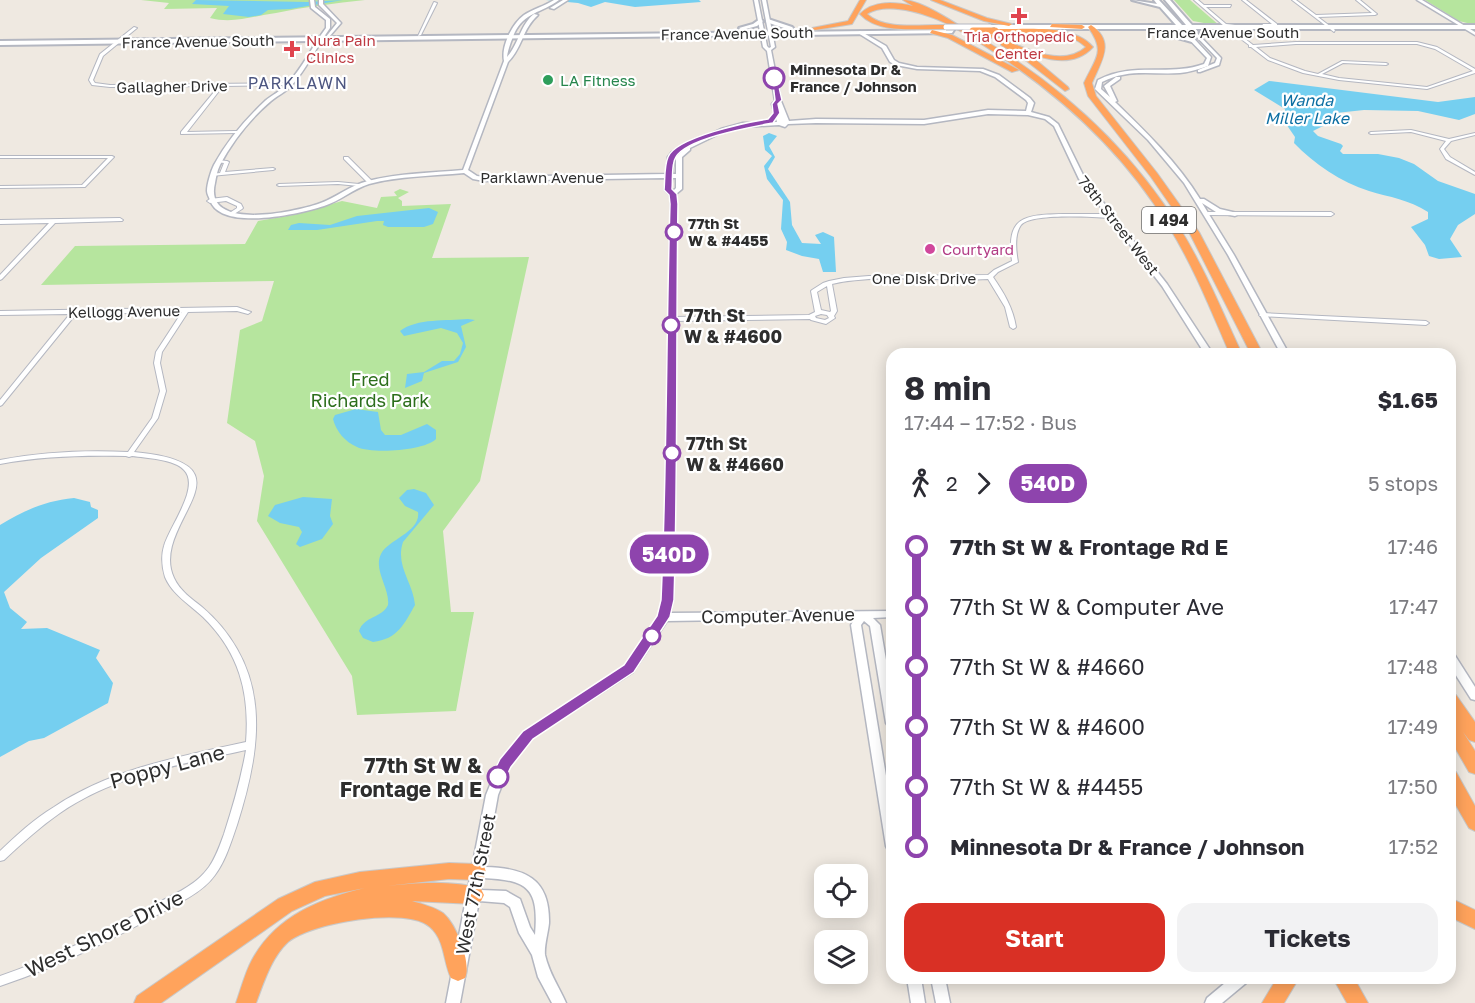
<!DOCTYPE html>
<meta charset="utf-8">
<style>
:root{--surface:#fff;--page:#f2f2f3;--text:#2b2b33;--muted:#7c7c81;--accent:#d93025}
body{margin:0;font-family:"Golos Text",sans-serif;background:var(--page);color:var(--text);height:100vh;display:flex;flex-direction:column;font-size:22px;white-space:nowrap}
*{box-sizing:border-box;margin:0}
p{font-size:20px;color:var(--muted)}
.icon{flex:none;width:33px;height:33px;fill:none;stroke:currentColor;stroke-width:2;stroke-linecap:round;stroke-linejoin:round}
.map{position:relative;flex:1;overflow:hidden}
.panel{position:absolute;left:886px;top:348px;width:570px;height:636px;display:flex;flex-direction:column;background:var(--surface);border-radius:18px;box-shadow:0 3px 15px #0003}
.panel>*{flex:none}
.badge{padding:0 12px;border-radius:20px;font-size:21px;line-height:39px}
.controls{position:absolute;left:814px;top:864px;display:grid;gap:12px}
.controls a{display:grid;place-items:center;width:54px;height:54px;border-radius:12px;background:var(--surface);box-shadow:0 3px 15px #0003;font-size:30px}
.map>.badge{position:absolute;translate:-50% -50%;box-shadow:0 0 0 3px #fff}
.legs{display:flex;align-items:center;gap:9px;height:66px;padding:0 18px;font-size:20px}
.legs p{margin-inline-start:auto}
.head{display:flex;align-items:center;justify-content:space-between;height:102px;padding:0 18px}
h1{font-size:33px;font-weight:700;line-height:45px}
.button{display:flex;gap:12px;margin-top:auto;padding:12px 18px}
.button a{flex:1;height:69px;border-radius:18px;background:var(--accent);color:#fff;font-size:24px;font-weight:700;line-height:69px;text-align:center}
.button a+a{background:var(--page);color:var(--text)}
ul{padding:0 18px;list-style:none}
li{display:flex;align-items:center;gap:21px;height:60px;font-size:22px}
li i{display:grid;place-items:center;width:9px;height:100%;margin:0 8px;background:currentColor}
li i::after{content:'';width:15px;height:15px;margin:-8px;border:4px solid;border-radius:50%;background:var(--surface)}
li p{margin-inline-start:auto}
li:first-child i{background:linear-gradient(#0000 50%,currentColor 0)}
li:last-child i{background:linear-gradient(currentColor 50%,#0000 0)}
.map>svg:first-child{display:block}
</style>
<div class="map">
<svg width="1475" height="1003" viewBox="0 0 1475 1003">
<rect width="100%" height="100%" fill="#efe9e1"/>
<!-- green -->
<g fill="#b6e59e">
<path d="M141 0H365C335 3 305 7 276 13 254 16 233 24 210 18L217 8 164 9 169 3Z"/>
<polygon points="1174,0 1190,0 1220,26 1193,21"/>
<polygon points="1425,0 1475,0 1475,25 1459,21"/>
<polygon points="400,189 409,192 398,198 402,201 402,206 451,204 432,258 529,257 480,481 443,531 451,612 474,612 456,711 357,715 352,676 257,521 264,476 255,441 227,423 240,330 262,321 274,281 41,285 75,246 245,244 258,221 293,215 342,201 377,208 381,197 397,196 394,192"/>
</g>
<!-- water -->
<g fill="#75cff0">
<polygon points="196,0 307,2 343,0 290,9 268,10 261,15 249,17 223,14 229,6 192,4"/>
<polygon points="546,0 699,0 701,2 635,7 605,2 591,7 578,3"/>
<path d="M1269 81 1438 102 1475 97V114L1459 120 1418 111 1364 110 1336 113 1331 122 1313 131 1318 136 1341 144 1343 146 1340 151 1343 154H1378L1399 158 1414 164 1438 181 1475 194V214L1458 225 1450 239 1462 257 1439 259 1429 256 1425 245 1411 227 1428 219V212C1410 200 1389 197 1369 191 1341 182 1314 164 1294 143L1295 137 1284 121 1285 109 1254 90Z"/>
<polygon points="769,133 777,136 769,146 775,157 768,169 790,202 792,225 802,243 821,244 815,235 823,232 834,237 836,272 823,272 819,259 802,256 786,250 787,242 781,229 783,200 767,179 764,166 772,156 765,150 763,136"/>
<polygon points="429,208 438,212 433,224 424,227 388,227 383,225 384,221 377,221 317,230 288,230 291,225 299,223 330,225 357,216"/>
<path d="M468 319 475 320 461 326 466 347 458 362 424 373 422 381 405 388 407 374 424 372 442 361H454L460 354 463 343 457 333 441 328 404 336 400 331C417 318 447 321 468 319Z"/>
<path d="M356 409 378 412 381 430 385 435H401L427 424 436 430V439C424 451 372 454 357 447 345 442 336 431 333 419L335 415Z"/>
<path d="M414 489 426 493 434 505 403 542C395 566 413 582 415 605 404 624 398 639 373 642L363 638 359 631C364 616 382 618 388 605 390 588 373 570 381 554 389 539 421 532 418 512L405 506 399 498 407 490Z"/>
<polygon points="303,497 332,499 330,516 333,524 322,539 300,547 296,544 302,532 299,527 280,523 268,516 275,505"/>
<path d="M74 498 90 502 91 507 98 510V518L41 558 4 592 10 608 27 622 21 629 47 628 100 650 96 658 113 683 108 703 44 738 29 741 0 757V525C25 510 45 501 74 498Z"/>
</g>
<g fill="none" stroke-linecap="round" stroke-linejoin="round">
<defs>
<g id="minor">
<polygon points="1194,0 1198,0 1204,5 1231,5 1230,7 1206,7 1226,24 1235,25 1233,26 1224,26"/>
<polygon points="1242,0 1246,0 1277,24 1277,26 1262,26 1263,24 1272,24"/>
<polygon points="1292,0 1296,0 1316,15 1372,13 1356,0 1360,0 1377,14 1375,15 1318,17 1335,30 1334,32"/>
<polygon points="434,2 437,3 421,35 418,36"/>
<polygon points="134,27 137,28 103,56 93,80 95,83 110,85 290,83 292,84 290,85 223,86 187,132 235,131 237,131 237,133 181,134 181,132 219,86 110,87 92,85 89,80 100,54"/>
<path d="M1233 31H1235L1253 45 1296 42H1417L1437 47 1475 69V73L1427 89 1339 80 1303 73 1268 60 1251 47H1249V45L1233 33ZM1296 44H1417L1435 49 1473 71 1427 87 1339 78 1322 74 1343 63 1386 65 1388 64 1386 63 1342 61 1318 74 1305 71 1270 58 1256 47Z"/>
<polygon points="1411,130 1449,139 1475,133 1475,135 1451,141 1444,149 1450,157 1475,172 1475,175 1446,159 1440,149 1446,141 1411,132 1371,134 1369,133 1371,132"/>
<polygon points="0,156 112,156 114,157 85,187 0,188 0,186 82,185 108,158 0,158"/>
<polygon points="344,157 348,157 372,181 372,183 368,183 344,159"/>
<polygon points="217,160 227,161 229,162 225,172 273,168 275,169 273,170 211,176 211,174 220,173 224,163 217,162"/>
<polygon points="338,182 359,184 361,185 359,186 338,184 279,186 277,185 279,184"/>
<polygon points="227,197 241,204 243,208 242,209 231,216 228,214 237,208 237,206 226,201 210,203 207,201 210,199"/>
<polygon points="1208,212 1331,212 1334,214 1331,216 1206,215 1205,214"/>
<path d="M1063 214H1109L1112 216 1109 218C1092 217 1031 213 1021 225 1014 235 1016 251 1018 262L998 272 993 277C1004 293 1013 308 1016 327L1015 328 1013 329 1010 327 1005 307 988 279C937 282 883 273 832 284L837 311 834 316 835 318 826 324 811 320 810 319 672 321 669 319 672 317 809 315 815 312 811 291 812 290 823 283 829 281 844 278 869 276 988 275 994 270 1012 261C1006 216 1024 215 1063 214ZM827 286 831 311 830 312 821 310 817 292ZM821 314 827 315 829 318 825 320 816 318 815 316Z"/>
<polygon points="120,218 123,220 122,221 55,223 2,279 0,280 0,275 49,223 0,224 0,220"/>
<path d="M237 307 251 312 248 314 237 311 188 312 162 352 160 363 166 391 158 418 134 452C263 464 148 523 174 578 180 591 192 599 202 607 216 619 228 633 237 649 269 704 255 768 237 825 231 842 226 860 215 875 208 885 198 892 188 898 127 932 66 964 0 986V976C52 958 101 934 149 907 170 896 195 887 209 867 216 857 220 845 224 834 233 806 241 779 246 750 182 764 115 775 60 813 40 827 22 843 4 860L0 861V851C17 835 34 819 54 807 111 769 181 756 246 742 250 693 239 652 203 617 190 605 172 594 165 577 162 567 161 556 164 546 169 527 201 487 184 470 174 459 146 458 132 456L129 457 126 456C84 455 42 456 0 464V460C42 452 85 450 128 452L152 418 160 391 154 363 156 352 182 312 76 314 2 405 0 406V400L70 314 0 315V311Z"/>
<polygon points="1262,313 1426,321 1429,323 1426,325 1260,316 1259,315"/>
</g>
<g id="tertiary">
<path d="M310 0H314L315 7 330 19V28C317 46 307 68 292 85 286 92 278 95 271 101 251 118 232 142 220 165 217 171 216 177 215 183 203 232 294 212 318 204 336 198 350 185 368 181 399 173 431 173 463 170L504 61C501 46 512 24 524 15 533 9 545 6 554 0H559C542 13 524 12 514 34 511 42 508 49 507 57 519 44 520 25 534 14L538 15C522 29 523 47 508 62L468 170 477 176 484 177 667 174 668 157 672 152 721 129 743 123 777 122 772 104 775 101 767 51 763 47 754 0H758L767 46 769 48 771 47 762 0H766L775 47 771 50 781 101 789 121 816 119 924 120 988 110 1026 111 1028 103 1026 100 995 77 980 71 917 69 896 65 890 62 882 48 858 33 860 31 886 46 894 60 899 63 917 67 983 69 999 75 1030 98 1034 103 1031 112 1049 117 1058 124 1085 179 1167 284 1213 354H1205L1162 286 1079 179 1054 126 1045 119 1028 115 988 114 924 124 816 123 788 124 785 127 779 125 743 127 725 131 690 148V150L682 157V189L676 194 674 550 673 600 670 613 892 611V617L873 618 880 625 892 695V727L888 726 886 723 870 626 864 621 861 625 892 812V851L888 850 886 846 851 625 855 618 667 621 633 672 532 738 510 765 498 795 485 867C524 868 550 878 549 923 548 933 544 946 545 955 549 973 559 987 566 1003H552L538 977 532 955 519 933 510 907 504 903 479 901 460 1003H446L486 795 499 763 524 732 625 666 659 616 663 600 665 550 671 204 670 195 665 190 666 178 484 181 473 179 464 173C433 176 399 176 369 184 353 189 340 201 324 206 300 214 220 232 210 200 209 197 207 194 207 191 207 184 211 171 214 165 227 141 246 119 265 101 272 95 281 91 287 84 303 68 312 46 326 28V20L311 8ZM682 151 676 157V174H672C673 164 672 156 682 151ZM672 178H676V188L673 191 671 189ZM483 878C528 880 539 888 535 935L530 927 520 899 506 891 481 890Z"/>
<polygon points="319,0 323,0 323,4 341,23 323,44 321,43 337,23 319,5"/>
<polygon points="563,0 568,0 554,9 550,8"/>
<polygon points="1417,0 1422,0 1475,32 1475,35"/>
<path d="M1183 31H1187L1211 57 1208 66C1199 69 1190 72 1180 73 1152 75 1129 68 1102 82L1101 89 1110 97 1104 86 1116 77H1120V79L1110 86 1117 101 1115 102C1146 132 1177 162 1200 199H1204L1220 209 1237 213V215L1235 216 1216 212 1202 203 1234 255 1289 354H1281L1228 255 1184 183 1148 140 1095 89 1098 80C1135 61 1167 77 1204 64L1207 58 1183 33Z"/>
<polygon points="1195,31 1221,58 1219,65 1200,72 1198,72 1198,70 1215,63 1217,58 1193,33"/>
<polygon points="1450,653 1454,654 1475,687 1475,700 1471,699 1450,666"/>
<polygon points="907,978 921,978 925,1003 911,1003"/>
<polygon points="931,978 945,978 950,1003 936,1003"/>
<polygon points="1231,978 1248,978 1246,983 1222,1003 1205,1003 1207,998"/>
</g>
<g id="secondary">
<polygon points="1132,0 1157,4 1154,0 1159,0 1182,25 1186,25 1165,0 1170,0 1192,25 1475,25 1475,29 1195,29 1198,32 1195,34 1189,29 1185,29 1188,32 1185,34 1179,29 990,29 987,27 990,25 1176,25 1160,7"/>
<polygon points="760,19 763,21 757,26 742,30 739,28 753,24"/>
<polygon points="768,19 792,27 793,28 790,30 766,22"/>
<polygon points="954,30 952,33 0,45 0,41"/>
<polygon points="1169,32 1194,39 1195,40 1192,42 1167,35"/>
</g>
<g id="motorway">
<polygon points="860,0 866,0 852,24 815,30 812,28 848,21"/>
<path d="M903 0C922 0 954 23 972 33 1056 81 1128 145 1179 227 1204 267 1222 311 1242 354H1230C1211 311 1194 267 1169 227 1117 141 1041 78 955 28 934 16 889 0 867 14 885 31 923 24 946 25L949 27 946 29C920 28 879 35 860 14 874 0 895 2 913 6Z"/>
<polygon points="931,0 940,0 987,18 1012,24 1009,26 984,21"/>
<polygon points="1052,24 1082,25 1085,27 1082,29 1050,27"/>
<path d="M1091 25C1116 42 1101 61 1092 83L1096 96 1157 173 1199 232 1263 354H1251L1189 232 1151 177 1088 96 1084 83C1096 57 1106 52 1088 27Z"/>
<path d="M995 29C1025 30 1072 23 1093 47 1073 69 1044 59 1019 50L1030 55 1068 87 1069 89 1065 91 1024 59 1001 45V42L979 32 984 31C1013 42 1059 71 1086 47 1063 25 1021 36 993 32Z"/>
<polygon points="932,30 952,35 1019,70 1012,72 948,38 930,33"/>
<polygon points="1450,693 1456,695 1475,722 1475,742 1469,740 1463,732 1475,751 1475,774 1469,772 1450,739 1450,717 1454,718 1450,713"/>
<polygon points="1450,770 1456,772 1475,806 1475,831 1469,828 1450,795"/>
<path d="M449 863 477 864 484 866 486 872 484 878 477 880 449 879 386 886C412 883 456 880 481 889L484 895 481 901 474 904 412 901C422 904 434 907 443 913 456 924 472 963 465 978L458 981 451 978C443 961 445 940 430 927 407 906 310 923 288 942 271 958 264 982 256 1003H236C241 989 245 973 252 960 276 916 319 899 365 888L325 896 292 911 161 1003H134L137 996 278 899 315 882 360 872Z"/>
<polygon points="1450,898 1475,910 1475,929 1450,917"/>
<polygon points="1277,978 1299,978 1284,1003 1262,1003"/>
<polygon points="1333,978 1354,978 1368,1003 1347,1003"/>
</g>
</defs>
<!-- minor casing -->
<use href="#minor" stroke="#b4b7c1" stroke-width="2"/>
<!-- tertiary casing -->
<use href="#tertiary" stroke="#b4b7c1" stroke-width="3"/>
<!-- secondary casing -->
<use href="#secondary" stroke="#b4b7c1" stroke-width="4"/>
<!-- motorway casing -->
<use href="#motorway" stroke="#c9c9c9" stroke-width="2"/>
<!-- minor -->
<use href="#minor" fill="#fff" fill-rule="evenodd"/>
<!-- tertiary -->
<use href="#tertiary" fill="#fff" fill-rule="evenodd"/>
<!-- secondary -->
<use href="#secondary" fill="#fff" fill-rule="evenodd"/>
<!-- motorway -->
<use href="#motorway" fill="#ffa35c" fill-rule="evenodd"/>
<defs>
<polyline id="secondary-bridge" points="946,27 990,27"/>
<polyline id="motorway-bridge" points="973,31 995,31"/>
</defs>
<!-- secondary-bridge casing -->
<use href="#secondary-bridge" stroke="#b4b7c1" stroke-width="7" stroke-linecap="butt"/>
<!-- motorway-bridge casing -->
<use href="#motorway-bridge" stroke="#c9c9c9" stroke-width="8" stroke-linecap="butt"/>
<!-- secondary-bridge -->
<use href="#secondary-bridge" stroke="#fff" stroke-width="5"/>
<!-- motorway-bridge -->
<use href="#motorway-bridge" stroke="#ffa35c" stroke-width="7"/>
</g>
<!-- line-1 -->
<path fill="#8e44ad" stroke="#fff" stroke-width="1.5" d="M772 76 777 78 782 100 778 104 780 113 773 123C752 127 687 138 676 157 671 164 673 180 672 189L677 194 678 204C676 336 678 468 674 600L670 617 634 672 533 739 511 767 504 781H493L491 777 500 759 523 731 624 665 657 616 661 600C667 468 666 336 670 204L669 195 664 190C665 181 664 166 668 157 676 137 748 122 768 119L773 113 772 104 775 100Z"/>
<!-- markers -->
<g fill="#e0444e" stroke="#fff" stroke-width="2">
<path d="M1016 7h6v6h6v6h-6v6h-6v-6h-6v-6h6z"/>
<path d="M289 40h6v6h6v6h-6v6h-6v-6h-6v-6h6z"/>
</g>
<g fill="#fff" stroke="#8e44ad" stroke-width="3">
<circle cx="774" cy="78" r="10"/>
<circle cx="674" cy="232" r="8"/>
<circle cx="671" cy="325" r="8"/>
<circle cx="672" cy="453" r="8"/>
<circle cx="652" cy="636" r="8"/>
<circle cx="498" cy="777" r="10"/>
</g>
<circle fill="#2e9e5b" stroke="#fff" stroke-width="2" cx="548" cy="80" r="6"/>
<circle fill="#d1479c" stroke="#fff" stroke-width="2" cx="930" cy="249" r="6"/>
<g text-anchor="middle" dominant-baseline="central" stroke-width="4.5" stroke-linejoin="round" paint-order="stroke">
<!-- far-street labels -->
<g font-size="15" fill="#2e2e2e" stroke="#fff">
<text x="1223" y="32">France Avenue South</text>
<text transform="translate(737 33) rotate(-1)">France Avenue South</text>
<text transform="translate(198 41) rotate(-1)">France Avenue South</text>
<text transform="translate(172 86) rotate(-1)">Gallagher Drive</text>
<text x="542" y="177">Parklawn Avenue</text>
<text transform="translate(1119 225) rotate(52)">78th Street West</text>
<text x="924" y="278">One Disk Drive</text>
<text transform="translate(124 311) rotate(-1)">Kellogg Avenue</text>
</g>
<!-- far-health labels -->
<g font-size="15" fill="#be3a42" stroke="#fff">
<text x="1019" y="36">Tria Orthopedic<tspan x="1019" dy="17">Center</tspan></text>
<text x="306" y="40" text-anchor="start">Nura Pain<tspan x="306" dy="17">Clinics</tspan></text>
</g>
<!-- far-stop labels -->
<g font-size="15" font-weight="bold" fill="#2e2e2e" stroke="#fff" text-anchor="start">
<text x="790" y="69">Minnesota Dr &amp;<tspan x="790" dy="17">France / Johnson</tspan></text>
<text x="688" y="223">77th St<tspan x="688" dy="17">W &amp; #4455</tspan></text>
</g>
<!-- far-leisure labels -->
<g font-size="15" fill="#27864d" stroke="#fff" text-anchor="start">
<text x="560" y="80">LA Fitness</text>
</g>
<!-- far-hotel labels -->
<g font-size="15" fill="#b23c85" stroke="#fff" text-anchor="start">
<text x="942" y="249">Courtyard</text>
</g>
<!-- far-neighbourhood labels -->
<g font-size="16" letter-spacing="1.5" fill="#4d5680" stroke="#fff">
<text x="298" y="83">PARKLAWN</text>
</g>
<!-- far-water labels -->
<g font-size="16" font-style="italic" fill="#0d6fa3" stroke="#fff">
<text x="1307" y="100">Wanda<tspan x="1307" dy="18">Miller Lake</tspan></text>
</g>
<!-- shield labels -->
<rect fill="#fff" stroke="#6d6d6d" stroke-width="1.5" x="1142" y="207" width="54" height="26" rx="4.5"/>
<g font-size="16" font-weight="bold" fill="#2e2e2e">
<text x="1169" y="220">I 494</text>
</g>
<!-- stop labels -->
<g font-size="18" font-weight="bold" fill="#2e2e2e" stroke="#fff" text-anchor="start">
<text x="684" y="315">77th St<tspan x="684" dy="21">W &amp; #4600</tspan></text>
<text x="686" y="443">77th St<tspan x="686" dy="21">W &amp; #4660</tspan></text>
</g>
<!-- park labels -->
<g font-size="18" fill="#2c6e1b" stroke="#fff">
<text x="370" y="379">Fred<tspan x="370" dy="21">Richards Park</tspan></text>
</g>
<!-- street labels -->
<g font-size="18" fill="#2e2e2e" stroke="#fff">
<text transform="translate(778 615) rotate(-1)">Computer Avenue</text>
<text transform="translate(475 884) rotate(-79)">West 77th Street</text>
</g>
<!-- near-stop labels -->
<g font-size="21" font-weight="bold" fill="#2e2e2e" stroke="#fff" text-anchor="end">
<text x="482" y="765">77th St W &amp;<tspan x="482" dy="24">Frontage Rd E</tspan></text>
</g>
<!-- near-street labels -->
<g font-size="21" fill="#2e2e2e" stroke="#fff">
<text transform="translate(167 766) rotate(-15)">Poppy Lane</text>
<text transform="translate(104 933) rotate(-26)">West Shore Drive</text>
</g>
</g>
</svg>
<div class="controls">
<a><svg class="icon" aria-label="locate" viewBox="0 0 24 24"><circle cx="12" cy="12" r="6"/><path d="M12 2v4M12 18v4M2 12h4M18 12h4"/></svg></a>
<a><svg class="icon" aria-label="layers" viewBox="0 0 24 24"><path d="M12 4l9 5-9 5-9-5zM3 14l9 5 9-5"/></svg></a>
</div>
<b class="badge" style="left:669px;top:554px;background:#8e44ad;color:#fff">540D</b>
<section class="panel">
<div class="head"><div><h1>8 min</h1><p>17:44 – 17:52 · Bus</p></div><b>$1.65</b></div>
<div class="legs"><svg class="icon" aria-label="walk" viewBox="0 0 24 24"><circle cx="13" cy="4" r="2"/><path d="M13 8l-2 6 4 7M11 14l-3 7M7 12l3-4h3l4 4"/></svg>2<svg class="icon" aria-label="forward" viewBox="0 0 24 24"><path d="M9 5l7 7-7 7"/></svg><b class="badge" style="background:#8e44ad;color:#fff">540D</b><p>5 stops</p></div>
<ul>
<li><i style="color:#8e44ad"></i><b>77th St W &amp; Frontage Rd E</b><p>17:46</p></li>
<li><i style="color:#8e44ad"></i><span>77th St W &amp; Computer Ave</span><p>17:47</p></li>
<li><i style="color:#8e44ad"></i><span>77th St W &amp; #4660</span><p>17:48</p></li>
<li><i style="color:#8e44ad"></i><span>77th St W &amp; #4600</span><p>17:49</p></li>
<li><i style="color:#8e44ad"></i><span>77th St W &amp; #4455</span><p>17:50</p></li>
<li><i style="color:#8e44ad"></i><b>Minnesota Dr &amp; France / Johnson</b><p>17:52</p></li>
</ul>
<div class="button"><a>Start</a><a>Tickets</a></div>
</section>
</div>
